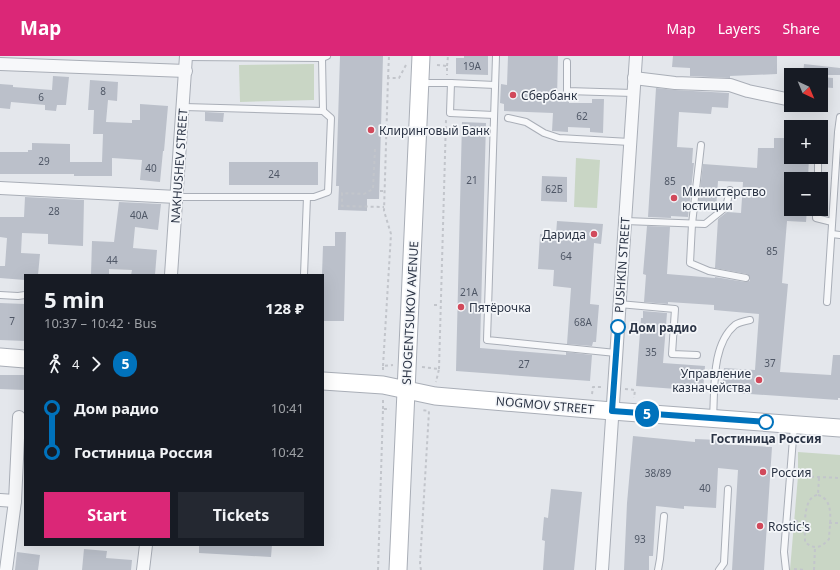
<!DOCTYPE html>
<meta charset="utf-8">
<style>
:root{--surface:#171b24;--page:#242831;--text:#f1f3f6;--muted:#9ea1a6;--accent:#db2777}
body{margin:0;font-family:"Noto Sans",sans-serif;background:var(--page);color:var(--text);height:100vh;display:flex;flex-direction:column;font-size:15px;white-space:nowrap}
*{box-sizing:border-box;margin:0}
p{font-size:13px;color:var(--muted)}
.icon{flex:none;width:22px;height:22px;fill:none;stroke:currentColor;stroke-width:2;stroke-linecap:round;stroke-linejoin:round}
.map{position:relative;flex:1;overflow:hidden}
.sheet{position:absolute;left:24px;top:218px;width:300px;height:272px;display:flex;flex-direction:column;background:var(--surface);border-radius:0px;box-shadow:0 4px 16px #0002}
.sheet>*{flex:none}
.badge{padding:0 8px;border-radius:13px;font-size:14px;line-height:26px}
.needle{width:26px;rotate:136deg}
.controls{position:absolute;left:784px;top:12px;display:grid;gap:8px}
.controls a{display:grid;place-items:center;width:44px;height:44px;border-radius:0px;background:var(--surface);box-shadow:0 4px 16px #0002;font-size:20px}
.map>.badge{position:absolute;translate:-50% -50%;box-shadow:0 0 0 2px #fff}
.legs{display:flex;align-items:center;gap:6px;height:44px;padding:0 20px;font-size:13px}
.legs p{margin-inline-start:auto}
.headline{display:flex;align-items:center;justify-content:space-between;height:68px;padding:0 20px}
h1{font-size:22px;font-weight:700;line-height:30px}
.action{display:flex;gap:8px;margin-top:auto;padding:8px 20px}
.action a{flex:1;height:46px;border-radius:0px;background:var(--accent);color:#fff;font-size:16px;font-weight:700;line-height:46px;text-align:center}
.action a+a{background:var(--page);color:var(--text)}
ul{padding:0 20px;list-style:none}
li{display:flex;align-items:center;gap:14px;height:44px;font-size:15px}
li i{display:grid;place-items:center;width:6px;height:100%;margin:0 5px;background:currentColor}
li i::after{content:'';width:10px;height:10px;margin:-5px;border:3px solid;border-radius:50%;background:var(--surface)}
li p{margin-inline-start:auto}
li:first-child i{background:linear-gradient(#0000 50%,currentColor 0)}
li:last-child i{background:linear-gradient(currentColor 50%,#0000 0)}
header{display:flex;align-items:center;gap:24px;box-sizing:border-box;height:56px;padding:0 20px;background:var(--accent);color:#fff}
header strong{font-size:19px}
nav{display:flex;gap:22px;margin-inline-start:auto;font-size:14px}
.map>svg:first-child{display:block}
</style>
<header>
<strong>Map</strong>
<nav><a>Map</a><a>Layers</a><a>Share</a></nav>
</header>
<div class="map">
<svg width="840" height="514" viewBox="0 0 840 514">
<rect width="100%" height="100%" fill="#e4e7ec"/>
<!-- green -->
<g fill="#c9d6c5">
<polygon points="314,8 314,44 240,46 239,9"/>
<polygon points="576,102 600,104 597,152 574,151"/>
<polygon points="798,396 840,399 840,514 790,514 798,420"/>
</g>
<!-- building -->
<g fill="#bbc0ca">
<polygon points="340,0 383,0 379,143 367,143 367,155 338,154 339,130 336,130"/>
<polygon points="464,0 488,0 488,19 456,18 456,2 464,2"/>
<polygon points="508,0 558,0 557,42 569,42 569,47 592,47 592,43 604,43 603,77 590,76 590,72 568,71 568,76 553,75 552,75 553,57 504,55 504,48 500,47 501,28 507,29"/>
<polygon points="673,0 777,0 777,18 730,20 730,22 690,20 690,12 672,11"/>
<polygon points="804,8 840,12 840,19 803,19"/>
<polygon points="53,20 69,21 66,49 57,49 56,55 45,54 45,49 11,46 10,53 0,52 0,28 13,29 13,31 52,34"/>
<polygon points="821,21 833,22 833,32 821,31"/>
<polygon points="90,24 118,26 117,45 108,44 106,66 132,67 132,64 140,64 140,48 168,50 164,95 163,95 160,126 140,124 142,104 112,102 112,120 74,120 74,118 0,118 0,96 28,96 28,94 32,94 32,87 70,88 70,106 102,106 103,78 93,78 94,54 88,54"/>
<polygon points="656,32 675,34 729,37 728,52 712,51 711,58 679,56 677,91 693,92 692,107 694,107 688,161 671,160 671,162 648,161"/>
<polygon points="205,56 224,57 223,66 205,65"/>
<polygon points="462,66 486,67 480,292 566,299 566,296 592,299 590,325 456,315"/>
<polygon points="774,82 791,82 791,101 809,101 808,123 791,123 791,153 807,153 806,166 787,165 782,227 788,228 780,316 831,319 833,299 840,299 840,342 838,342 838,344 722,336 724,312 755,314 759,258 714,254 714,249 668,246 668,248 644,246 646,219 643,218 647,170 670,171 667,218 715,222 715,221 745,226 750,225 750,221 747,218 715,212 718,163 727,156 741,157 743,126 718,125 716,153 698,151 703,108 757,112 758,92 774,92"/>
<rect x="229" y="106" width="89" height="23"/>
<polygon points="542,120 567,121 567,146 541,145"/>
<polygon points="25,141 84,144 83,190 48,188 48,178 22,177 21,197 40,198 38,219 25,219 25,224 0,222 0,210 5,210 7,182 0,181 0,161 24,161"/>
<polygon points="119,146 161,148 158,174 135,171 133,192 157,194 155,219 131,219 132,214 109,213 109,219 91,219 92,185 114,186"/>
<polygon points="557,165 603,168 601,188 594,187 590,248 599,249 596,286 593,286 592,290 567,288 571,232 553,230 554,214 538,213 540,178 556,179"/>
<polygon points="335,176 346,176 344,265 323,265 323,219 322,219 323,190 335,190"/>
<polygon points="0,247 25,248 25,285 0,284"/>
<polygon points="643,255 667,257 663,307 705,310 703,335 636,330 641,262 643,262"/>
<polygon points="0,319 25,319 25,334 0,333"/>
<polygon points="633,380 695,386 695,383 720,384 720,388 772,391 764,514 732,514 738,414 718,412 716,452 684,450 684,453 656,450 653,500 649,500 649,514 624,514 627,447"/>
<polygon points="551,433 582,436 574,514 543,514 545,485 542,484 544,461 548,462"/>
<polygon points="199,489 272,489 271,501 199,497"/>
<polygon points="84,493 107,495 106,502 132,504 131,514 82,514"/>
<polygon points="17,496 40,499 38,514 15,514"/>
</g>
<g fill="none" stroke-linecap="round" stroke-linejoin="round">
<defs>
<g id="lane">
<polyline points="496,0 487,284 616,297"/>
<polyline points="186,1 322,2 327,0"/>
<polyline points="322,2 323,55"/>
<polyline points="567,6 567,35 633,37"/>
<polyline points="420,27 451,27 450,57 494,59"/>
<polyline points="451,27 495,29"/>
<polyline points="508,62 526,66 544,77 559,82 630,86"/>
<polyline points="701,89 692,168 690,207 709,215 746,222"/>
<polyline points="818,123 818,101"/>
<polyline points="177,141 314,141 328,136 331,62 323,55 184,51"/>
<polyline points="816,153 816,162 832,166"/>
<polyline points="625,165 705,168 726,151 730,134"/>
<polyline points="832,178 840,179"/>
<polyline points="304,219 307,141"/>
<polyline points="0,239 18,240 25,239"/>
<polyline points="827,246 838,76 840,61"/>
<polyline points="619,248 675,253 672,298 697,299"/>
<path d="M713 361C715 333 711 289 735 269 739 266 745 265 750 264"/>
<polyline points="658,514 660,503 664,460"/>
<polyline points="719,514 724,507 728,433"/>
<polyline points="786,514 784,496 794,370"/>
</g>
<g id="street">
<polyline points="0,8 186,15"/>
<polyline points="634,22 675,27 730,29 748,35 791,44"/>
<polyline points="0,132 177,141"/>
<polyline points="171,219 186,0"/>
<polyline points="0,444 15,445"/>
<polyline points="6,514 15,445 19,361"/>
<polyline points="143,514 146,489"/>
<polyline points="602,514 636,0"/>
</g>
<g id="secondary">
<polyline points="0,301 25,303"/>
<polyline points="323,325 383,329 435,340 612,355 840,372"/>
<polyline points="398,514 421,0"/>
</g>
</defs>
<!-- lane casing -->
<use href="#lane" stroke="#a9aeb7" stroke-width="8"/>
<!-- street casing -->
<use href="#street" stroke="#a9aeb7" stroke-width="14"/>
<!-- secondary casing -->
<use href="#secondary" stroke="#a9aeb7" stroke-width="19"/>
<!-- path -->
<g stroke="#c2c5cb" stroke-width="2" stroke-dasharray="3 3" stroke-linecap="butt">
<polyline points="437,9 447,10 447,19"/>
<polyline points="447,10 448,0"/>
<polyline points="388,22 389,0"/>
<polyline points="375,93 373,133 364,138 342,137 342,150 384,151"/>
<polyline points="380,135 385,135"/>
<polyline points="434,249 440,249"/>
<polyline points="383,310 391,178 384,155 388,22 399,22 406,9"/>
<polyline points="422,311 439,313 436,326"/>
<polyline points="439,313 446,64"/>
<polyline points="383,314 383,310 393,309"/>
<polyline points="625,333 635,334 634,342"/>
<polyline points="592,338 593,331 601,331"/>
<polyline points="383,353 383,343"/>
<polyline points="799,420 840,422"/>
<path d="M818 439C836 444 829 470 829 483 821 492 814 494 805 486 805 474 802 440 818 439L819 421"/>
<polyline points="795,465 806,466"/>
<polyline points="829,467 840,467"/>
<polyline points="794,513 805,514"/>
<polyline points="378,514 383,353 390,353"/>
<polyline points="421,514 420,508 429,355 422,354"/>
<polyline points="814,514 815,492"/>
</g>
<!-- lane -->
<use href="#lane" stroke="#f7f8fa" stroke-width="6"/>
<!-- street -->
<use href="#street" stroke="#f7f8fa" stroke-width="12"/>
<!-- secondary -->
<use href="#secondary" stroke="#fff" stroke-width="17"/>
</g>
<g fill="none" stroke-linecap="round" stroke-linejoin="round">
<defs>
<polyline id="line-1" points="618,271 612,355 766,366"/>
</defs>
<!-- line-1 casing -->
<use href="#line-1" stroke="#fff" stroke-width="9"/>
<!-- line-1 -->
<use href="#line-1" stroke="#0072bc" stroke-width="6"/>
</g>
<!-- markers -->
<g fill="#d1495b" stroke="#f4f6f9" stroke-width="1.5">
<circle cx="513" cy="39" r="4"/>
<circle cx="371" cy="74" r="4"/>
<circle cx="674" cy="142" r="4"/>
<circle cx="594" cy="178" r="4"/>
<circle cx="461" cy="251" r="4"/>
<circle cx="759" cy="324" r="4"/>
<circle cx="763" cy="416" r="4"/>
<circle cx="760" cy="470" r="4"/>
</g>
<g fill="#fff" stroke="#0072bc" stroke-width="2">
<circle cx="618" cy="271" r="7"/>
<circle cx="766" cy="366" r="7"/>
</g>
<g text-anchor="middle" dominant-baseline="central" stroke-width="3.5" stroke-linejoin="round" paint-order="stroke">
<!-- number labels -->
<g font-size="10" fill="#4f5766">
<text x="472" y="10">19А</text>
<text x="103" y="35">8</text>
<text x="41" y="41">6</text>
<text x="582" y="60">62</text>
<text x="44" y="105">29</text>
<text x="151" y="112">40</text>
<text x="274" y="118">24</text>
<text x="472" y="124">21</text>
<text x="670" y="125">85</text>
<text x="554" y="133">62Б</text>
<text x="54" y="155">28</text>
<text x="139" y="159">40А</text>
<text x="772" y="195">85</text>
<text x="566" y="200">64</text>
<text x="112" y="204">44</text>
<text x="469" y="236">21А</text>
<text x="12" y="265">7</text>
<text x="583" y="266">68А</text>
<text x="651" y="296">35</text>
<text x="770" y="307">37</text>
<text x="524" y="308">27</text>
<text x="658" y="417">38/89</text>
<text x="705" y="432">40</text>
<text x="640" y="483">93</text>
</g>
<!-- poi labels -->
<g font-size="12" fill="#2b3445" stroke="#f4f6f9" text-anchor="start">
<text x="521" y="39">Сбербанк</text>
<text x="379" y="74">Клиринговый Банк</text>
<text x="682" y="135">Министерство<tspan x="682" dy="14">юстиции</tspan></text>
<text x="586" y="178" text-anchor="end">Дарида</text>
<text x="469" y="251">Пятёрочка</text>
<text x="751" y="317" text-anchor="end">Управление<tspan x="751" dy="14">казначейства</tspan></text>
<text x="771" y="416">Россия</text>
<text x="768" y="470">Rostic's</text>
</g>
<!-- street labels -->
<g font-size="12" fill="#2b3445" stroke="#f4f6f9">
<text transform="translate(179 110) rotate(-86)">NAKHUSHEV STREET</text>
<text transform="translate(622 209) rotate(-86)">PUSHKIN STREET</text>
<text transform="translate(410 257) rotate(-87)">SHOGENTSUKOV AVENUE</text>
<text transform="translate(545 349) rotate(5)">NOGMOV STREET</text>
</g>
<!-- stop labels -->
<g font-size="12" font-weight="bold" fill="#2b3445" stroke="#f4f6f9" text-anchor="start">
<text x="629" y="271">Дом радио</text>
<text x="766" y="382" text-anchor="middle">Гостиница Россия</text>
</g>
</g>
</svg>
<div class="controls">
<a><svg class="needle" viewBox="-14 -14 28 28"><path d="M0-13l5 13h-10z" fill="#e53935"/><path d="M0 13l5-13h-10z" fill="#9ea1a6"/></svg></a>
<a>+</a>
<a>−</a>
</div>
<b class="badge" style="left:647px;top:358px;background:#0072bc;color:#fff">5</b>
<section class="sheet">
<div class="headline"><div><h1>5 min</h1><p>10:37 – 10:42 · Bus</p></div><b>128 ₽</b></div>
<div class="legs"><svg class="icon" aria-label="walk" viewBox="0 0 24 24"><circle cx="13" cy="4" r="2"/><path d="M13 8l-2 6 4 7M11 14l-3 7M7 12l3-4h3l4 4"/></svg>4<svg class="icon" aria-label="forward" viewBox="0 0 24 24"><path d="M9 5l7 7-7 7"/></svg><b class="badge" style="background:#0072bc;color:#fff">5</b></div>
<ul>
<li><i style="color:#0072bc"></i><b>Дом радио</b><p>10:41</p></li>
<li><i style="color:#0072bc"></i><b>Гостиница Россия</b><p>10:42</p></li>
</ul>
<div class="action"><a>Start</a><a>Tickets</a></div>
</section>
</div>
